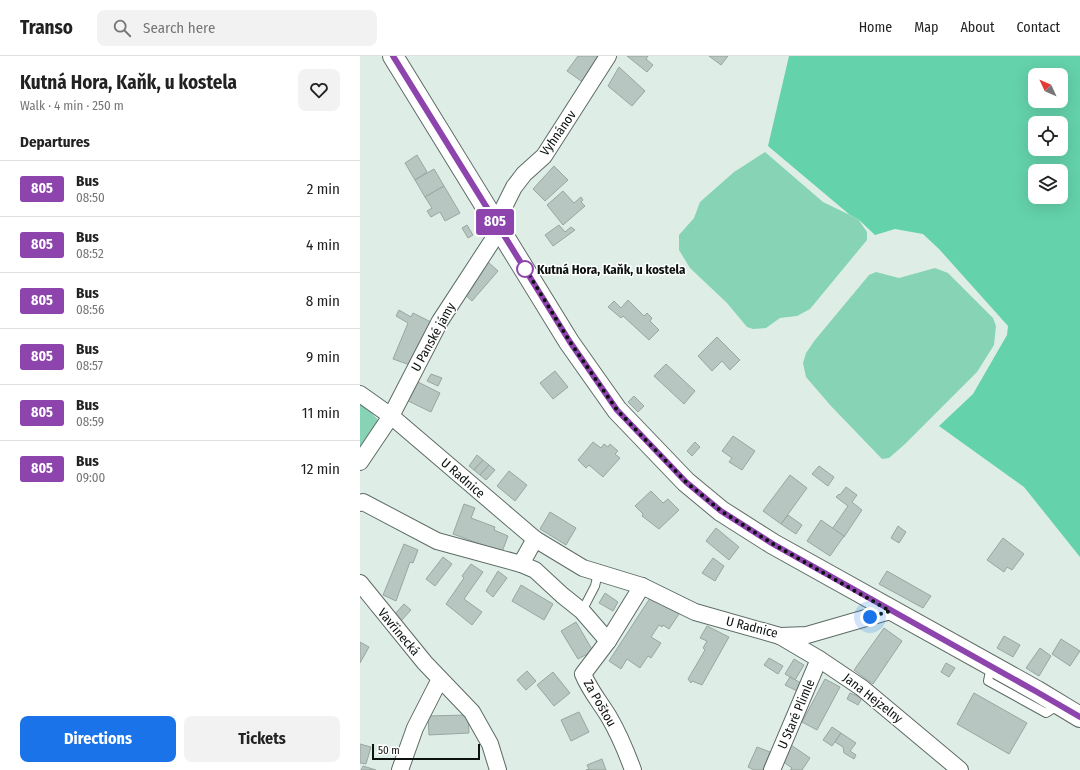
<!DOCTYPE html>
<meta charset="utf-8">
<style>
:root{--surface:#fff;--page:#f2f2f2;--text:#222;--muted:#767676;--line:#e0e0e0;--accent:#1a73e8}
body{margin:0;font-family:"Fira Sans Condensed",sans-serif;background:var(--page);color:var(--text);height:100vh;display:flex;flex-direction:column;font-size:15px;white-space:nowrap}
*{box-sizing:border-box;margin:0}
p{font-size:13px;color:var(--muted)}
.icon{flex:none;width:22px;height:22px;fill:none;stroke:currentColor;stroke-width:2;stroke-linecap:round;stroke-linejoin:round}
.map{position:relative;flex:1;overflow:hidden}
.panel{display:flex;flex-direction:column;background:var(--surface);width:360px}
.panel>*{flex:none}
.badge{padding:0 8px;border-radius:3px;font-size:14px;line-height:26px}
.needle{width:26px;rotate:314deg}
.buttons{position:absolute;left:668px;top:12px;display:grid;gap:8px}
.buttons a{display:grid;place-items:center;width:40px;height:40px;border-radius:8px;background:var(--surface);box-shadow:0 4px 16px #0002;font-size:20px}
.scale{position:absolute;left:12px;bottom:10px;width:108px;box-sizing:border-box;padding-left:4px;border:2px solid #0c120f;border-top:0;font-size:11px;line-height:14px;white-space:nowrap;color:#0c120f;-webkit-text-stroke:3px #fff;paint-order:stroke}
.you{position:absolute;width:20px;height:20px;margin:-10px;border:3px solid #fff;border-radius:50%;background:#1a73e8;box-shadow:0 0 0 6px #1a73e833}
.map>.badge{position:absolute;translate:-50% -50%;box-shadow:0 0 0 2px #fff}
h2{padding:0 20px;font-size:15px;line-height:36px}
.round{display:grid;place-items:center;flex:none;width:42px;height:42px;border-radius:8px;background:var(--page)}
.summary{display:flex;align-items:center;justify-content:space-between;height:68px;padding:0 20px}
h1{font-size:19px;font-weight:700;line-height:30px}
.cta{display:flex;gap:8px;margin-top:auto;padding:8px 20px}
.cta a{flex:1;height:46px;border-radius:8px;background:var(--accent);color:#fff;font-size:16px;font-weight:700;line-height:46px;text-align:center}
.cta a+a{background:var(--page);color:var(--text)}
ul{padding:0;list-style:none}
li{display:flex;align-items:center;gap:12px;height:56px;padding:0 20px;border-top:1px solid var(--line)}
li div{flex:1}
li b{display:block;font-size:15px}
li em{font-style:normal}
li .badge{min-width:44px;font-weight:700;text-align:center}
header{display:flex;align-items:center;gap:24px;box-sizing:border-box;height:56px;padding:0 20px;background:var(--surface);border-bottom:1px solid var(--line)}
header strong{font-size:19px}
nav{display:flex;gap:22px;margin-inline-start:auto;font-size:14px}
.search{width:280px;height:36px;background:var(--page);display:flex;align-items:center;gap:10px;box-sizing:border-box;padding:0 14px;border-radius:8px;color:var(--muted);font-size:15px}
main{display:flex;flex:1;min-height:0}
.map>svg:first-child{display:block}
</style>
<header>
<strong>Transo</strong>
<div class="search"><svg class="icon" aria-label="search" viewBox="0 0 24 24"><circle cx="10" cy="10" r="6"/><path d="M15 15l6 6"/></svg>Search here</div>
<nav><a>Home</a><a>Map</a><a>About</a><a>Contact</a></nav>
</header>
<main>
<section class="panel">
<div class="summary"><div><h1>Kutná Hora, Kaňk, u kostela</h1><p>Walk · 4 min · 250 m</p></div><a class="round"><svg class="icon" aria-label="heart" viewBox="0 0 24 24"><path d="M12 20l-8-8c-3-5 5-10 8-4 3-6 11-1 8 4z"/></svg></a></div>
<h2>Departures</h2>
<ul>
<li><span class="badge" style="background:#8e44ad;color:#fff">805</span><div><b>Bus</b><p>08:50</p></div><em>2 min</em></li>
<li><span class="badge" style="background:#8e44ad;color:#fff">805</span><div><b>Bus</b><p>08:52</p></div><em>4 min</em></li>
<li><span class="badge" style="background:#8e44ad;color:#fff">805</span><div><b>Bus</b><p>08:56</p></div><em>8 min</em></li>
<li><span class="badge" style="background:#8e44ad;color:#fff">805</span><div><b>Bus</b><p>08:57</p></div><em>9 min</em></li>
<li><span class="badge" style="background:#8e44ad;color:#fff">805</span><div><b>Bus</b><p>08:59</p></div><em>11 min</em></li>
<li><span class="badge" style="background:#8e44ad;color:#fff">805</span><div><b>Bus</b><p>09:00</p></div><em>12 min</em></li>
</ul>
<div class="cta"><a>Directions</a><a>Tickets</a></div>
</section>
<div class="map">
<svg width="720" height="714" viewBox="0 0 720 714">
<rect width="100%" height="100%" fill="#deeee7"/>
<!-- green -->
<g fill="#86d3b5">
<polygon points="405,96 463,146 498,163 507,176 507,184 450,253 437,260 420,262 406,272 393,273 387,271 367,247 330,212 319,194 319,179 334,162 340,146 374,116"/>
<polygon points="575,212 588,217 633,262 636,270 634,289 617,316 545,388 529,402 522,403 471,350 446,321 443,307 446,297 455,284 509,219 516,216 539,222"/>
<polygon points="0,347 5,350 19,365 0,396"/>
</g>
<!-- forest -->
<path fill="#64d2ab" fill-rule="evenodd" d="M429 0H720V501L664 431 579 370 613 338 647 279 648 270 579 193 563 178 535 173 515 179 498 163 490 159 408 90ZM675 19H701V45H675ZM675 67H701V93H675ZM675 115H701V141H675Z"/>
<!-- building -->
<g fill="#b7c6c0" stroke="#98a7a0">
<polygon points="218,0 243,0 224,27 207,15"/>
<polygon points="267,0 288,0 286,3 293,9 287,16"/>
<polygon points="349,0 368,0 361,9"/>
<polygon points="259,11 285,35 272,50 248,30"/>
<polygon points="57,99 67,116 55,124 45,107"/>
<polygon points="194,110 208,124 185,145 173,133"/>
<polygon points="74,113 84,130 65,141 55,124"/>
<polygon points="84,130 100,157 85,165 80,156 71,161 67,155 72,152 65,141"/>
<polygon points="203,135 214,147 221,141 223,144 221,146 225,150 203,169 187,149"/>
<polygon points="107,169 113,179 108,182 102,172"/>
<polygon points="199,169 205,176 211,171 215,174 193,190 185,179"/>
<polygon points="128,206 138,215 112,245 102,236"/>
<polygon points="268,244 284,260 287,257 292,262 290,265 299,274 289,284 263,260 261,262 248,251 254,245 261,252"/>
<polygon points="39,254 51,261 53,257 73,267 50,309 33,303 48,267 36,260"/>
<polygon points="357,281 380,304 370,314 362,305 352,315 338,300"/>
<polygon points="306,308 335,335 324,348 294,320"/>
<polygon points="195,315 208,331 193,343 180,327"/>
<polygon points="71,318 82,322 78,330 67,325"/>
<polygon points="52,323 80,337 71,356 42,342"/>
<polygon points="274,340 284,350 278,356 268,346"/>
<polygon points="373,380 395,395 382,414 369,406 372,402 362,395"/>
<polygon points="233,386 241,392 244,388 248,391 250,388 258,395 255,398 260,402 243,421 229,409 226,412 218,404"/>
<polygon points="335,386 340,391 332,400 327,395"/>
<polygon points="117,399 123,404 114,414 109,410"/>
<polygon points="123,404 129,409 120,419 114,414"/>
<polygon points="129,409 135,414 126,424 120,419"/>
<polygon points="459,410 474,421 468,430 452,418"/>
<polygon points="149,415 167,429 155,445 137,430"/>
<polygon points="430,419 447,432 421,468 403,455"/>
<polygon points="486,431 497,439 492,446 502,454 484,481 472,473 488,450 476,441 479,438 480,439"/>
<polygon points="291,435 303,447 308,443 319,454 299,473 282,460 283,458 275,450"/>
<polygon points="104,448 115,452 111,462 135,471 134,474 148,480 142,496 93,478"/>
<polygon points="190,456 216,472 206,489 180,473"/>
<polygon points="428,459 442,469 436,478 421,468"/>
<polygon points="461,464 484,480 470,500 447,485"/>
<polygon points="538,470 546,476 539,487 531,482"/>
<polygon points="356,472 379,491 369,504 346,485"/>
<polygon points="643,482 664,498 652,514 647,511 644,516 627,504"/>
<polygon points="44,488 58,494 53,507 50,506 36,545 23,539"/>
<polygon points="83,501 92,508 75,530 66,523"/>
<polygon points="353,502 364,510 355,525 342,517"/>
<polygon points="111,508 123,516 104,543 122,556 112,569 86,548 104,522 102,520"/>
<polygon points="138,515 147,522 133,541 126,535"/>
<polygon points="527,515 571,540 563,552 519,528"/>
<polygon points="161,529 193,548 184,564 152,545"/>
<polygon points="245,537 258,546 253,555 239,547"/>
<polygon points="292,539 321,555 309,573 303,569 302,571 299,569 291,581 301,587 291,602 288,600 280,612 267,603 261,613 249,605"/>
<polygon points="44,548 51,554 40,566 33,560"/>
<polygon points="216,566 233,595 218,603 201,575"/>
<polygon points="347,570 369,581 342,629 332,625 331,627 328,623 345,594 343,592 347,585 340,582"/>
<polygon points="524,572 542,585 513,628 494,614"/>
<polygon points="644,580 660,589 653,601 637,592"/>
<polygon points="701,583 720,595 710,610 692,598"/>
<polygon points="0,586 9,591 0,607"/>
<polygon points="680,592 691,600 679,620 666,612"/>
<polygon points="409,602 423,610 418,618 404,609"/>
<polygon points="434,603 444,609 435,624 425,618"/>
<polygon points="586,607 595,612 589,621 581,616"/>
<polygon points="167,615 176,625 166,634 157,624"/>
<polygon points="193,616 210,637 194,650 177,629"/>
<polygon points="430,621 441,627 437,635 425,629"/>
<polygon points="465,623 480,631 457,674 442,666"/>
<polygon points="490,637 502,642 498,649 487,643"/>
<polygon points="614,637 667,667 649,698 597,668"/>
<polygon points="219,656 229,676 211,685 201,664"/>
<polygon points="108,659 109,677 69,679 68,660"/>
<polygon points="472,671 481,677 472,690 463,684"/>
<polygon points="481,677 496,687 490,695 496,699 494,703 484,697 483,691 475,686"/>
<polygon points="0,688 11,691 6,708 0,707"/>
<polygon points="431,689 450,702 442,714 430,714 432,712 422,705"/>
<polygon points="397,691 410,696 403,714 394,714 388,711"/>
<polygon points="242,703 246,714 226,714 229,713 227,709"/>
<polygon points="3,710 16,714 1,714"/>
</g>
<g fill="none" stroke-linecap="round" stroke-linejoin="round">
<defs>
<g id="service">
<polyline points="222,555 235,530 238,517"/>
<polyline points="631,610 628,625 686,657 699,649"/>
</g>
<g id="minor">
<polyline points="0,338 31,360 175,483 223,512 282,530 335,556 420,580 447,579 530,555"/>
<polyline points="0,406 31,360 80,265 140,173 142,155 154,131 164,118 184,100 248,0"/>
<polyline points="0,447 3,446 77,485 161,508 175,514 202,539 222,555 248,585"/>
<polyline points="161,508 175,483"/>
<polyline points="0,527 65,607 112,656 130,688 138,714"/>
<polyline points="420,580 459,603 502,632 600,714"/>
<polyline points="40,714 55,672 80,623"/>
<path d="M273 714C266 695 259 678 249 661 240 646 230 635 223 618L248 585 282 530"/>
<polyline points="412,714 459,603"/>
</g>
<polyline id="tertiary" points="33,0 209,286 257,354 326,426 361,455 413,488 677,635 720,661"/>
</defs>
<!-- service casing -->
<use href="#service" stroke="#5d6b65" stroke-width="10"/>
<!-- minor casing -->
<use href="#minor" stroke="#5d6b65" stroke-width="18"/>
<!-- tertiary casing -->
<use href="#tertiary" stroke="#5d6b65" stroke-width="22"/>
<!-- service -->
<use href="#service" stroke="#fff" stroke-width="8"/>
<!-- minor -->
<use href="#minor" stroke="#fff" stroke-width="16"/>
<!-- tertiary -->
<use href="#tertiary" stroke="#fff" stroke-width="20"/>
</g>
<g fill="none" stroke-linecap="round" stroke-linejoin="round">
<defs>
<polyline id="line" points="33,0 210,286 257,354 326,426 361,455 413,488 677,636 720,661"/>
</defs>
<!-- line casing -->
<use href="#line" stroke="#fff" stroke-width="9"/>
<!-- line -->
<use href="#line" stroke="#8e44ad" stroke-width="6"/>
<!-- walk -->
<polyline stroke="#0c120f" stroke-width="4" stroke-dasharray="0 7.2" points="165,213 162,207 210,286 257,354 326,426 361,455 413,488 530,555 510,561"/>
</g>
<!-- markers -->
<circle fill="#fff" stroke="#8e44ad" stroke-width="2" cx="165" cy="213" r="8"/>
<g text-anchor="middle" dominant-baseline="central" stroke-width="3" stroke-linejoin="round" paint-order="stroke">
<!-- street labels -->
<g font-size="13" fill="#0c120f" stroke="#fff">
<text transform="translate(198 77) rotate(-55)">Vyhnánov</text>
<text transform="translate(73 281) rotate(-61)">U Panské jámy</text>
<text transform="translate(103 422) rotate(41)">U Radnice</text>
<text transform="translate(392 571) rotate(14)">U Radnice</text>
<text transform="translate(39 576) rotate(50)">Vavřinecká</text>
<text transform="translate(513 642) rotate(38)">Jana Hejzelny</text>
<text transform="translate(240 647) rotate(60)">Za Poštou</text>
<text transform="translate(436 658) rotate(-67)">U Staré Plimle</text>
</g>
<!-- stop labels -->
<g font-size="13" font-weight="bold" fill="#0c120f" stroke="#fff" text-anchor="start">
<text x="177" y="213">Kutná Hora, Kaňk, u kostela</text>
</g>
</g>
</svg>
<div class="buttons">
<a><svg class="needle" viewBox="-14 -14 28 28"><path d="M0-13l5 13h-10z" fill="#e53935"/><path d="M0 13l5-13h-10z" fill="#767676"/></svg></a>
<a><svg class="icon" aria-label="locate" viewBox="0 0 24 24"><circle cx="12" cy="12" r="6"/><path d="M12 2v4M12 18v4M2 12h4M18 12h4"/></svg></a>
<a><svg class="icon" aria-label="layers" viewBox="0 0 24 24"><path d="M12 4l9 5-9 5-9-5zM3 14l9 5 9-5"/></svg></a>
</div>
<div class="scale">50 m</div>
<div class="you" style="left:510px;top:561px"></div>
<b class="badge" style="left:135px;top:166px;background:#8e44ad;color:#fff">805</b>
</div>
</main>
